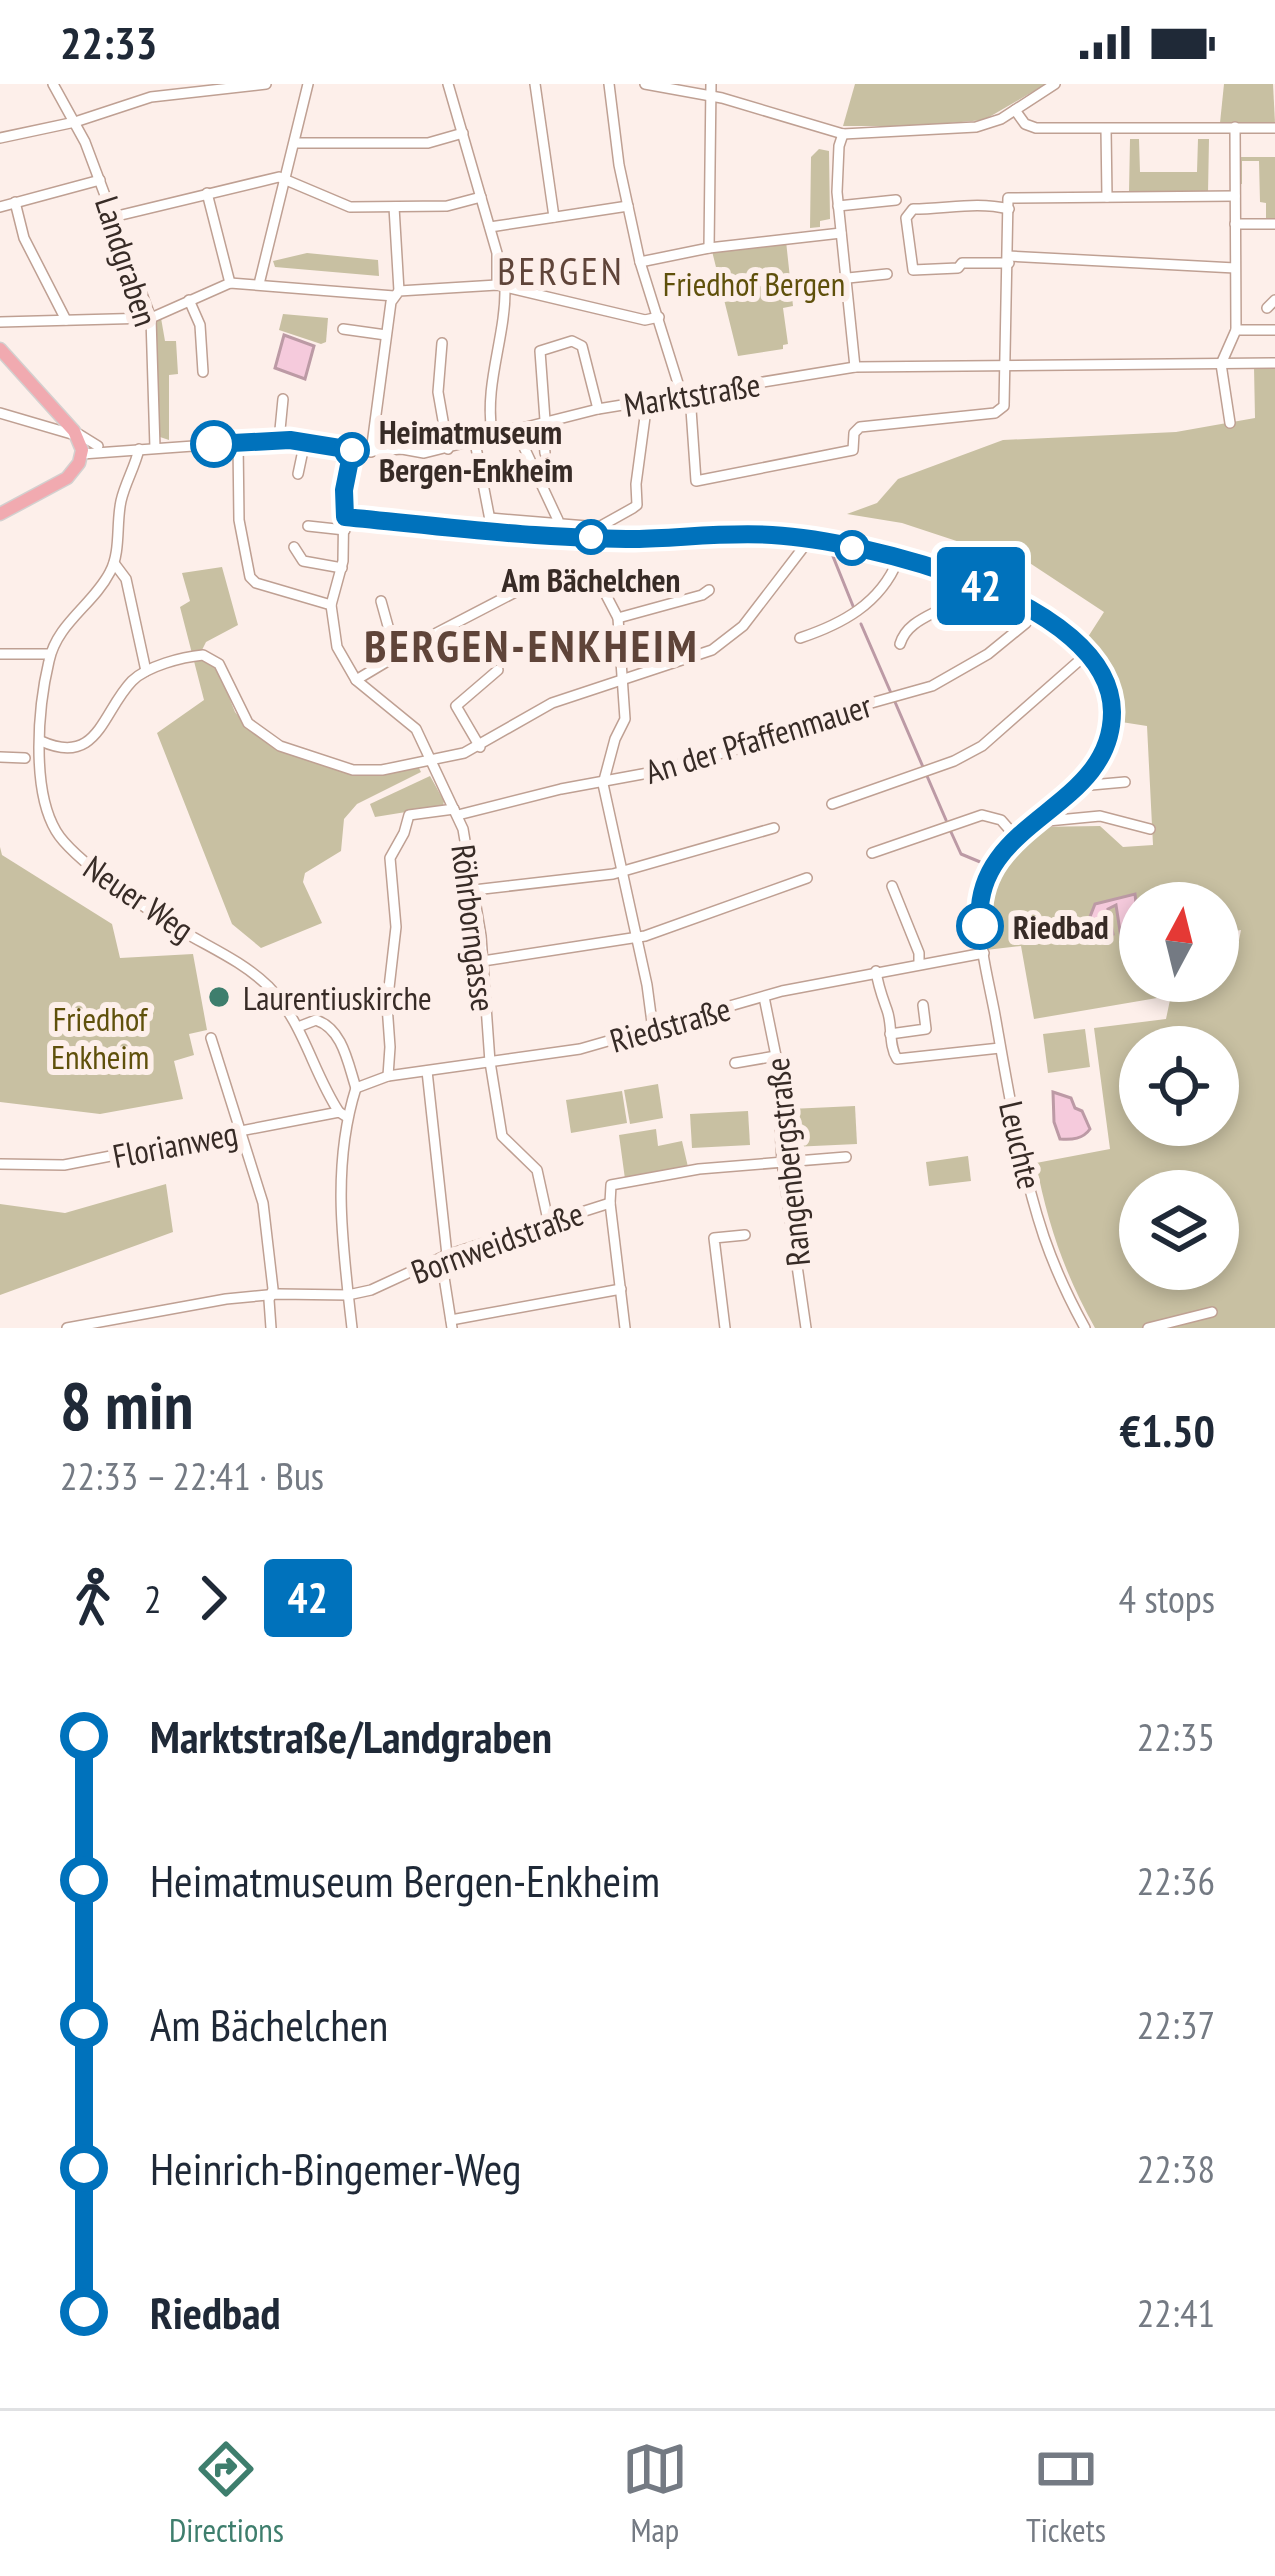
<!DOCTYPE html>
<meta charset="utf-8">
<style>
:root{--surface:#fff;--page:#f6f6f7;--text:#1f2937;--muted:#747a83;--line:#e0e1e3;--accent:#3e7e6d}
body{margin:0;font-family:"PT Sans Narrow",sans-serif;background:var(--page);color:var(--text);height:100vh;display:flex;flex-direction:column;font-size:45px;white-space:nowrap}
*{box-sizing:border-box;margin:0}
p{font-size:39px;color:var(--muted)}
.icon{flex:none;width:66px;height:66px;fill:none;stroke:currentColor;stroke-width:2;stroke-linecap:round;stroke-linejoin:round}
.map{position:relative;height:1244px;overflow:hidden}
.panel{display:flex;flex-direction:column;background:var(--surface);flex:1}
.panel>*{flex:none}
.badge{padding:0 24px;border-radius:9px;font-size:42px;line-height:78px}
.needle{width:78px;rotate:7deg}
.fabs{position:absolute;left:1119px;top:798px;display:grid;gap:24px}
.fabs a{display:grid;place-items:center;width:120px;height:120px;border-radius:50%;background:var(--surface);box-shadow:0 6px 18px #0003;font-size:60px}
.map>.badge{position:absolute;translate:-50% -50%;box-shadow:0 0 0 6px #fff}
.legs{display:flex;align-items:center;gap:18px;height:132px;padding:0 60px;font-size:39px}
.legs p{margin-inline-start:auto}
.summary{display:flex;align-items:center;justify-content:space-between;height:204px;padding:0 60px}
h1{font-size:66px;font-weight:800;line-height:90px}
ul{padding:0 60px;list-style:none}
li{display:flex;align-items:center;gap:42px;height:144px;font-size:45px}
li i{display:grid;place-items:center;width:18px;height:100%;margin:0 15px;background:currentColor}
li i::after{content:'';width:30px;height:30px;margin:-15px;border:9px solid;border-radius:50%;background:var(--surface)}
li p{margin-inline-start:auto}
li:first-child i{background:linear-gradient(#0000 50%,currentColor 0)}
li:last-child i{background:linear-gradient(currentColor 50%,#0000 0)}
.status{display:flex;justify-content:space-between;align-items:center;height:84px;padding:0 60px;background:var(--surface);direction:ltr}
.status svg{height:33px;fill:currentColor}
.tabs{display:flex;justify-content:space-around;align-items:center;height:168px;border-top:3px solid var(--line);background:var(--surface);font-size:33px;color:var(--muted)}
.tabs a{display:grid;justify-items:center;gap:6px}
.tabs .on{color:var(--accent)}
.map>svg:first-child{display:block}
</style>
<div class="status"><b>22:33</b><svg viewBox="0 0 49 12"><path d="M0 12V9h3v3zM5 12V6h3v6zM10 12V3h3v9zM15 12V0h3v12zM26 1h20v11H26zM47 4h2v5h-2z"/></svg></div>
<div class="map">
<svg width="1275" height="1244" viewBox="0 0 1275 1244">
<rect width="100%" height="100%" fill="#fdefea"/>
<!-- green -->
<g fill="#c8c0a2" fill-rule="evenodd">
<polygon points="855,0 1046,0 984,36 915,42 843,42"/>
<polygon points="1224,0 1273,0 1275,39 1220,39"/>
<polygon points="1130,55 1139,55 1140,88 1197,88 1198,55 1209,55 1208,109 1129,108"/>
<polygon points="819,65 829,67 830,135 820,137 820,143 810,144 811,73"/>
<polygon points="1238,73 1275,73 1275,139 1266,138 1266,119 1260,118 1259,77 1242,77 1242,100 1237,100"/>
<polygon points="786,157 793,222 783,224 788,260 783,261 783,265 738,272 712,167"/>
<polygon points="307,169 378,176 379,192 275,183 273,177"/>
<polygon points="283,230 328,234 326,258 321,260 279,246"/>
<polygon points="161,234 165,257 176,257 178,290 169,291 169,356 157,352 154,236"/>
<path d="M1275 282V1244H1095C1065 1191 1047 1138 1036 1079L1110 1065 1094 944 1166 935 1174 897H1218V860L1239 856 1241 846 1218 850V819H1140V897H1162L1157 914 1034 935 1021 862 986 866 983 831 992 789 1019 755 1034 743 1100 742 1123 763 1153 761 1147 642 1115 637 1107 583 1086 556 1104 528 1016 470 1008 468 1002 472 902 439 847 430 877 419 898 395 1003 356 1176 348 1255 334 1254 283ZM1140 963H1218V1041H1140ZM1140 1107H1218V1185H1140Z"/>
<polygon points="222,483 238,541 206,558 198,574 217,583 235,628 251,647 352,688 368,691 418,682 421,688 357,720 344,735 341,767 305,789 303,798 322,839 261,864 232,840 157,649 204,616 180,523 190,517 182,489"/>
<polygon points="430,692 444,717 443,722 375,733 370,720"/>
<polygon points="0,763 2,771 112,840 120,874 193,870 207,946 189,950 194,971 174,977 183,1015 100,1030 0,1018"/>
<polygon points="1085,945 1090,983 1048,989 1043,950"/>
<polygon points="658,1000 663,1034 630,1040 624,1006"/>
<polygon points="622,1007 627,1039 571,1049 566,1016"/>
<polygon points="855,1022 857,1060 792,1063 790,1025"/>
<polygon points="748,1027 750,1061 692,1064 690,1030"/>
<polygon points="656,1045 658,1062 682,1057 688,1083 625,1095 619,1051"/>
<polygon points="968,1072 971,1097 929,1102 926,1078"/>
<polygon points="166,1100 173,1148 0,1211 0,1120 65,1129"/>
</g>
<!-- water -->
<g fill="#f5cadc" stroke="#bc9aa5" stroke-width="3">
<polygon points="284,251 314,262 305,295 275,284"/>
<polygon points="1135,810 1140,857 1122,860 1116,821 1108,825 1113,850 1093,852 1086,843 1095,820"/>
<path d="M1053 1008 1071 1014 1075 1024 1082 1027 1090 1045C1083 1055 1072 1056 1060 1055L1054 1038Z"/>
</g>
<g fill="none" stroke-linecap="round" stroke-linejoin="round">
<!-- stream -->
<g stroke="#bc9aa5" stroke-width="3">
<polyline points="830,465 853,522"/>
<polyline points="861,540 891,609"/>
<polyline points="895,618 923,683"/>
<polyline points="927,692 946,736"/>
<polyline points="951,748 961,770 985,780"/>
</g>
<defs>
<g id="minor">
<polyline points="53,0 85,58 151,234 155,364"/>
<polyline points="448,0 497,169 497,201"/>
<polyline points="535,0 554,133"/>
<polyline points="609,0 619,81 640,178 682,312"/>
<polyline points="645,0 722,14 843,50"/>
<polyline points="1015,26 1025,40 1036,44 1275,44"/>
<polyline points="1106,45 1107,113"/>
<polyline points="843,50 839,62 837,108 855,283"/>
<polyline points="843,50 976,43 1001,35 1055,0"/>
<polyline points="0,54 75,38 151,13 266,0"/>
<polyline points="295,59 428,59 463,49"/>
<polyline points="207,109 230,199"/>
<polyline points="15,118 24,154 66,236"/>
<polyline points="838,122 896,116"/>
<polyline points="0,123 100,96"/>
<polyline points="394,123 399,207"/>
<polyline points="113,133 279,93 350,123 447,122 481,113"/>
<polyline points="1235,140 1275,140"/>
<polyline points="490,143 628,122"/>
<polyline points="709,164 711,0"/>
<polyline points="1008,172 1235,184"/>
<polyline points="640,178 709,164 841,149"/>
<path d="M1009 179H962L958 184 913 186 906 134 913 125C947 125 976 117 1009 125"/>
<polyline points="848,194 887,190"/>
<polyline points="259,200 308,0"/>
<polyline points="189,216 200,241 203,288"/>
<polyline points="1267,224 1275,216"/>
<polyline points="0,238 151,234 230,199 394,212"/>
<polyline points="343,245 386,251"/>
<polyline points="1236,246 1275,246"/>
<polyline points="442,259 438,308 448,365"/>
<polyline points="690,311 696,397 853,366 854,349 860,343 995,329 1004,322 1008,114 1235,112"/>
<polyline points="0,329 75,351"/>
<polyline points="545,336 540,267 572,257 582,262 598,325"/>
<polyline points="1230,339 1221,280 1236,246 1235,43"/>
<polyline points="515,344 558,436"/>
<polyline points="77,349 98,362"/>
<path d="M492 349C484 299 506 253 505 203"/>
<polyline points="474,353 490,436"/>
<polyline points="279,356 283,315"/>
<polyline points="238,358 239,436 250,493 256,499 331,521"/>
<polyline points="544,358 545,369"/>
<path d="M139 365C135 383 125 399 121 417 116 439 121 468 110 488 93 521 57 539 49 577 38 623 31 705 56 747 73 776 153 830 184 848 213 865 243 878 268 902 304 939 312 987 339 1028"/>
<polyline points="402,365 400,359 445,351"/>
<polyline points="352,366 344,405 343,477 331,521 337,563 356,596 416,645 463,745 481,852 490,978 502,1052 537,1086 548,1136"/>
<polyline points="371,368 391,218 399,207 497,201 645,236 659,233"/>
<polyline points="82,370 290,355 361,368 402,365 424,369 598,325 855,283 1275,279"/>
<polyline points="298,390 305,357"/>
<path d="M345 433C408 439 472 447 535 451 615 456 693 446 772 451 856 456 1047 505 1096 576 1112 599 1115 628 1108 655 1091 714 1022 731 992 780 983 796 978 814 979 832 980 865 989 899 995 931 1008 1005 1020 1081 1044 1153 1055 1185 1069 1215 1085 1244"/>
<polyline points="490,434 599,443 633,424 637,421 636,400 647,318"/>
<polyline points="308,442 345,446"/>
<polyline points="294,463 303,477 342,484"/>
<polyline points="114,479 126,495 146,587"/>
<polyline points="606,511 618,534 625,635 615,655 603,700 647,901 653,946"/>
<polyline points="381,517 396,571"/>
<polyline points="618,534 702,511 709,506"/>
<path d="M800 554C842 540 880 520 898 476"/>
<path d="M900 560C910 527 957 530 971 498"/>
<polyline points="0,570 50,570"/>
<polyline points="356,596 423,556 529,501"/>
<path d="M41 657C98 683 102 628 132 597 147 582 182 573 203 571L219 580 248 639 280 662 353 686H382L464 669 552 619 712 566 743 542 809 456"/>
<polyline points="480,663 456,622 498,586"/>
<polyline points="0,673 25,674"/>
<polyline points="1083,697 1091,701 1125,698"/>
<polyline points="832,720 954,677 982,662 1089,568"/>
<polyline points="458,731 561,705 648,689 778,654 815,643 857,623 932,602 988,570 1026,539 1033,526"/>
<polyline points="1037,738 1100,732 1150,745"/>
<polyline points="872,769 982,731 1001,736 1016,753"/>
<polyline points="892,802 919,869 919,878"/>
<polyline points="474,806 613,790 774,744"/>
<polyline points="483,877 645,852 807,794"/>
<path d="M876 887C878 902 882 912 887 926 893 942 888 960 897 975L1000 964"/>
<polyline points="764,913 776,972 782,1078 806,1244"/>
<path d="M298 943 316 936C343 945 348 980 356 1004"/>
<polyline points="890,950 926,945 923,921"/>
<polyline points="211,954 263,1119 273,1205 269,1216 271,1244"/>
<polyline points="735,979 776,972"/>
<polyline points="427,987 447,1171"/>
<polyline points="388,992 390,963 387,921 396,843 390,774 404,749 409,731 454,725"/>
<polyline points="356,1004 388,992 580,965 782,907 984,869"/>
<polyline points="0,1080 64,1081 339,1028 347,1033"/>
<polyline points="441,1174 452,1244"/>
<polyline points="451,1236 621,1205"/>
<polyline points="67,1244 226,1215 278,1210 348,1211 371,1206 447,1171 610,1119"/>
<path d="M352 1244C343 1164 331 1083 356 1004"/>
<polyline points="625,1244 610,1119 611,1101 699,1085 846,1073"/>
<polyline points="725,1244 714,1154 745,1151"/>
<polyline points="1148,1244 1212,1228"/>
</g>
<polyline id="major" points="0,265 74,347 82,366 79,379 67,394 0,430"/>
</defs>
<!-- minor casing -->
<use href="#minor" stroke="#bfa093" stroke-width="12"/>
<!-- major casing -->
<use href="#major" stroke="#d3d0cf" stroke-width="15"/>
<!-- minor -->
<use href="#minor" stroke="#fff" stroke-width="9"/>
<!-- major -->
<use href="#major" stroke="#f1aab0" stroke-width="12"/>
</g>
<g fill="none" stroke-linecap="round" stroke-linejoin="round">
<defs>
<path id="line-1" d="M214 360 290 356 352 366 344 406 345 433C408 439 472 447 535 451 568 453 602 455 635 455 681 454 726 448 772 451 862 456 1111 515 1112 628 1112 728 970 734 980 842"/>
</defs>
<!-- line-1 casing -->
<use href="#line-1" stroke="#fff" stroke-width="27"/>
<!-- line-1 -->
<use href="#line-1" stroke="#0072bc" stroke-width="18"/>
</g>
<!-- markers -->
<g fill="#fff" stroke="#0072bc" stroke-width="6">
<circle cx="214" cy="360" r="21"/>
<circle cx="352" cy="366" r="15"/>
<circle cx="591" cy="453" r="15"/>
<circle cx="852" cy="464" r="15"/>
<circle cx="980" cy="842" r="21"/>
</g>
<circle fill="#3e7e6d" stroke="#fdefea" stroke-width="4.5" cx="219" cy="913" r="12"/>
<g text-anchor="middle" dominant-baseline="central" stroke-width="12" stroke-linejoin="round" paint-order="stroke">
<!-- street labels -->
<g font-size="33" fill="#372b26" stroke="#fdefea">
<text transform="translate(127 177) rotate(72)">Landgraben</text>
<text transform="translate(692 310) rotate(-9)">Marktstraße</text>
<text transform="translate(758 654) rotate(-17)">An der Pfaffenmauer</text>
<text transform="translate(139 814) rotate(34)">Neuer Weg</text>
<text transform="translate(474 844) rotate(83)">Röhrborngasse</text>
<text transform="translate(670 940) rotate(-16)">Riedstraße</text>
<text transform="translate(175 1060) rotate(-11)">Florianweg</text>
<text transform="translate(1021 1061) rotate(77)">Leuchte</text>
<text transform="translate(787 1078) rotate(-96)">Rangenbergstraße</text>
<text transform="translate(497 1158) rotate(-20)">Bornweidstraße</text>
</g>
<!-- park labels -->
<g font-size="33" fill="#5f500b" stroke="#fdefea">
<text x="754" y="199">Friedhof Bergen</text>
<text x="100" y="934">Friedhof<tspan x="100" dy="38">Enkheim</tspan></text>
</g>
<!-- stop labels -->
<g font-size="33" font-weight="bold" fill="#372b26" stroke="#fdefea" text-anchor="start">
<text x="379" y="347">Heimatmuseum<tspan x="379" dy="38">Bergen-Enkheim</tspan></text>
<text x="591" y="495" text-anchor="middle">Am Bächelchen</text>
<text x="1013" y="842">Riedbad</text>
</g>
<!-- poi labels -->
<g font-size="33" fill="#372b26" stroke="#fdefea" text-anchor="start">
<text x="243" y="913">Laurentiuskirche</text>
</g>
<!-- quarter labels -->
<g font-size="39" letter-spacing="3" fill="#5f4439" stroke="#fdefea">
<text x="561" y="186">BERGEN</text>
</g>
<!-- district labels -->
<g font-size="45" font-weight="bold" letter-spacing="3" fill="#5f4439" stroke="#fdefea">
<text x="532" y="561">BERGEN-ENKHEIM</text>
</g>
</g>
</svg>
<div class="fabs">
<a><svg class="needle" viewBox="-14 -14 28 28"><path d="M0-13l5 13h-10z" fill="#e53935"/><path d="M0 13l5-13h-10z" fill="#747a83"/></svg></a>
<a><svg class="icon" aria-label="locate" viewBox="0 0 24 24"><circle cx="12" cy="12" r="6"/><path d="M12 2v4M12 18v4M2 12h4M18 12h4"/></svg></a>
<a><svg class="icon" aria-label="layers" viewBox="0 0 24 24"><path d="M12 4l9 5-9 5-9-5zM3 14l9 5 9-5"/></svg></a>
</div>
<b class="badge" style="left:981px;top:502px;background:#0072bc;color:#fff">42</b>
</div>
<section class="panel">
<div class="summary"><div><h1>8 min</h1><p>22:33 – 22:41 · Bus</p></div><b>€1.50</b></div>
<div class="legs"><svg class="icon" aria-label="walk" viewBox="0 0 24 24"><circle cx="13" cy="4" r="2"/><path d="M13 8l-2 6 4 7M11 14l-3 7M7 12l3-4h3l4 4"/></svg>2<svg class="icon" aria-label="forward" viewBox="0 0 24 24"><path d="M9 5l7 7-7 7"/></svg><b class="badge" style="background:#0072bc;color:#fff">42</b><p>4 stops</p></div>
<ul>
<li><i style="color:#0072bc"></i><b>Marktstraße/Landgraben</b><p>22:35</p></li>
<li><i style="color:#0072bc"></i><span>Heimatmuseum Bergen-Enkheim</span><p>22:36</p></li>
<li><i style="color:#0072bc"></i><span>Am Bächelchen</span><p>22:37</p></li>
<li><i style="color:#0072bc"></i><span>Heinrich-Bingemer-Weg</span><p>22:38</p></li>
<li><i style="color:#0072bc"></i><b>Riedbad</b><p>22:41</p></li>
</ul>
</section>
<nav class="tabs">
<a class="on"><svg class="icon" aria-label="directions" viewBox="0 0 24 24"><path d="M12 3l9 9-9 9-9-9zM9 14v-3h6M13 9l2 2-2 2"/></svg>Directions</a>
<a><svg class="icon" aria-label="map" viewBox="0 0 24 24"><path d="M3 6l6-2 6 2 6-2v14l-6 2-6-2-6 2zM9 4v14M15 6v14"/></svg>Map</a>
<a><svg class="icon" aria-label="tickets" viewBox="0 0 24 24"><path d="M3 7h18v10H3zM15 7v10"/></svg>Tickets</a>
</nav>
